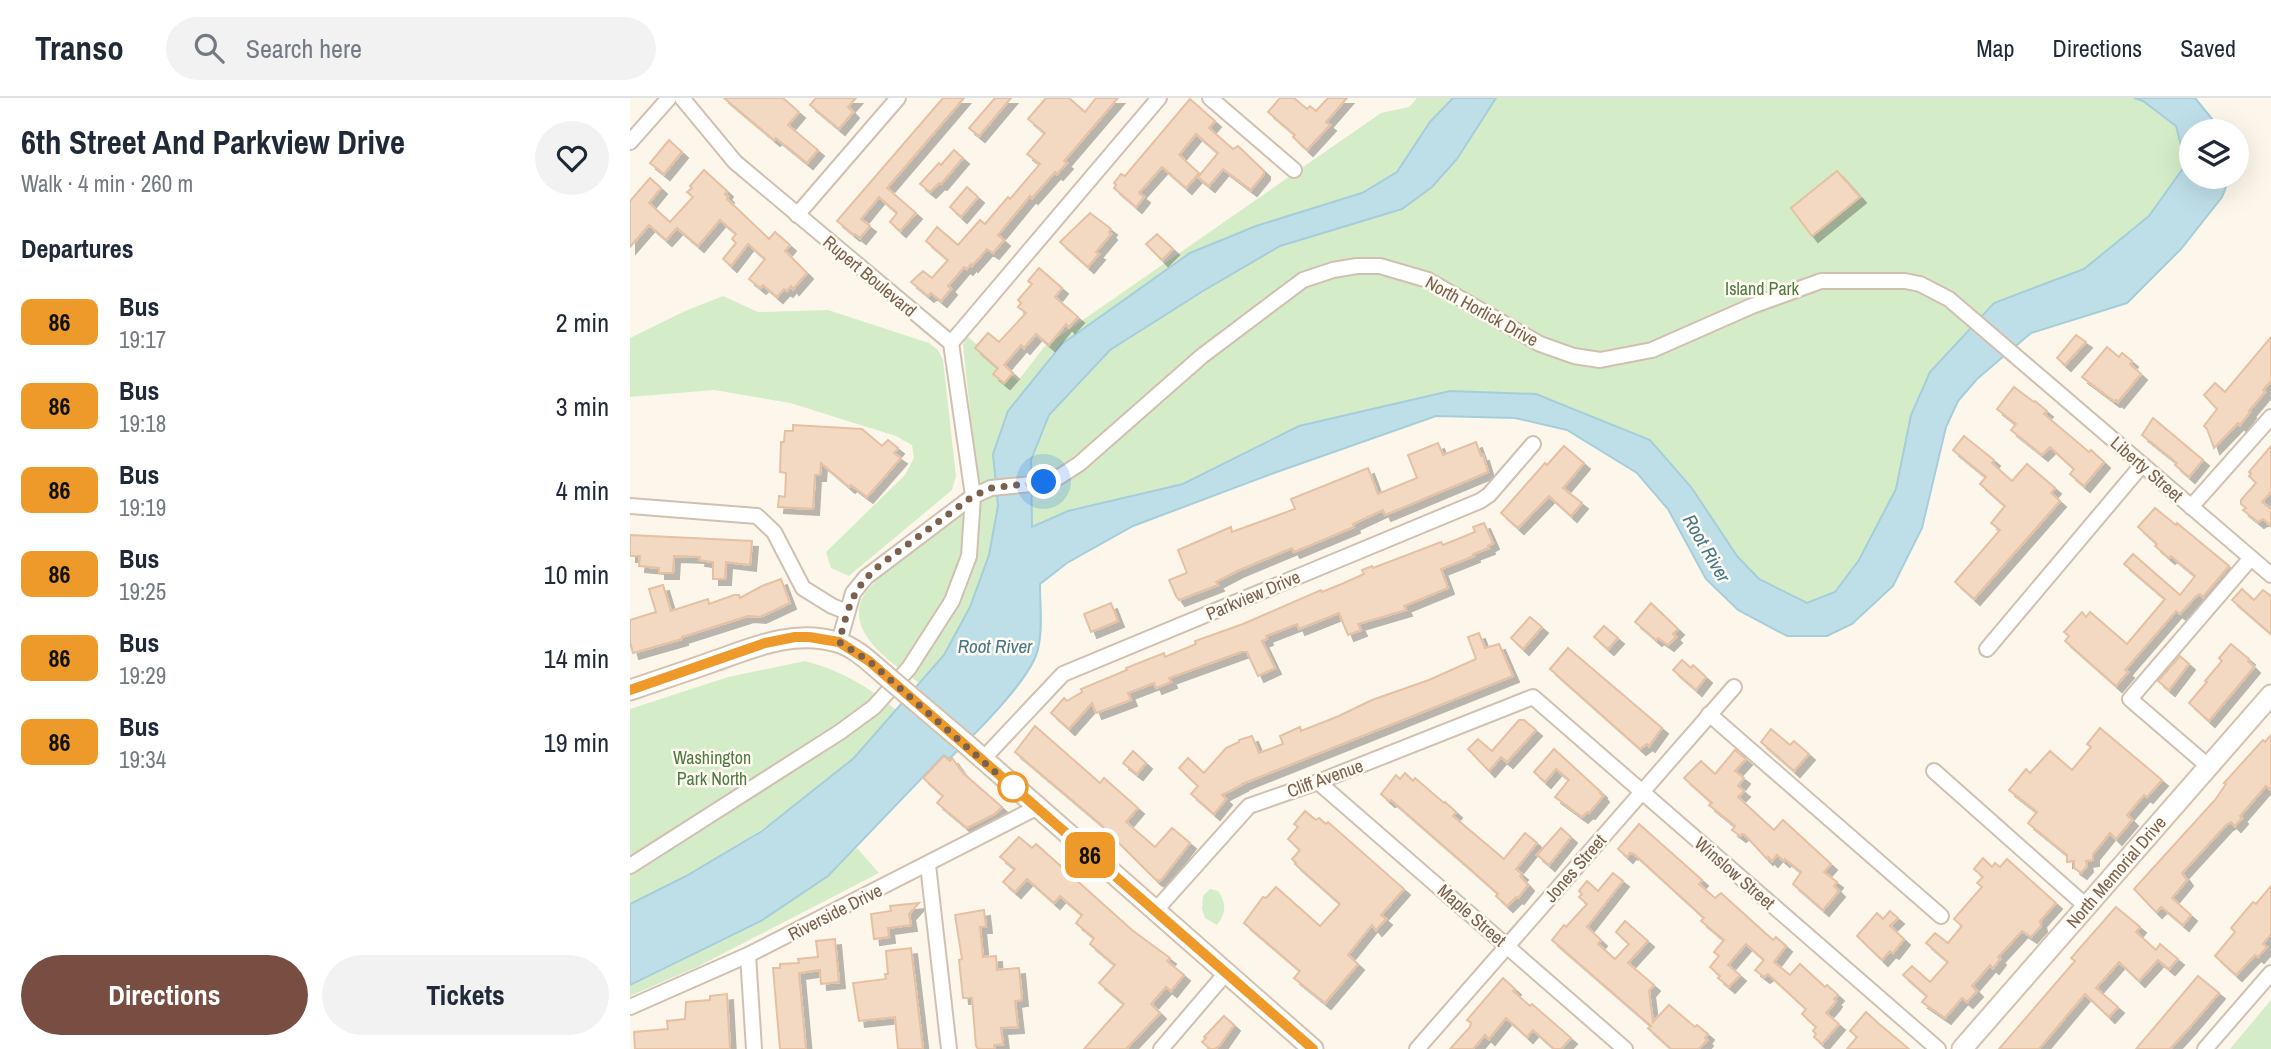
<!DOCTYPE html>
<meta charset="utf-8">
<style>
:root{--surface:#fff;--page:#f2f2f3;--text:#1f2937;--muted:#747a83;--line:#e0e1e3;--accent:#794e42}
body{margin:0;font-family:"Archivo Narrow",sans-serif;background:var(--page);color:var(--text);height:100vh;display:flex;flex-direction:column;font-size:26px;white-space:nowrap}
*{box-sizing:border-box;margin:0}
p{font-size:23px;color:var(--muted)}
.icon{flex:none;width:38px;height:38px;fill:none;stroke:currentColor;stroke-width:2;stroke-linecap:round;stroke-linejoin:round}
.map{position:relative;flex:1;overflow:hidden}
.drawer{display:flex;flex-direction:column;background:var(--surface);width:630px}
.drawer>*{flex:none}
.badge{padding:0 14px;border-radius:10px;font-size:24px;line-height:46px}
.buttons{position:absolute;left:1549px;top:21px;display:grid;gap:14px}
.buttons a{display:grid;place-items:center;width:70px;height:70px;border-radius:50%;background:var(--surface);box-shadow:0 7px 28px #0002;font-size:35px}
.you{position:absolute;width:35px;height:35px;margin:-18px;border:5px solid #fff;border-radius:50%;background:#1a73e8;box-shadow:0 0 0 10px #1a73e833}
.map>.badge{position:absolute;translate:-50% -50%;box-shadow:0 0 0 4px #fff}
h2{padding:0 21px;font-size:26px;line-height:63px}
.round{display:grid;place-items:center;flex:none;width:74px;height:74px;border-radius:37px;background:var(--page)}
.overview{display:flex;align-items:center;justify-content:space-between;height:119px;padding:0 21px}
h1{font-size:33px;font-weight:800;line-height:52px}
.primary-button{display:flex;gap:14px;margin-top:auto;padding:14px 21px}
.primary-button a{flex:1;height:80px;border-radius:42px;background:var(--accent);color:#fff;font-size:28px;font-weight:800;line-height:80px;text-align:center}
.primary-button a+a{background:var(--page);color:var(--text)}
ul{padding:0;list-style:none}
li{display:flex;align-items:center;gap:21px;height:84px;padding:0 21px}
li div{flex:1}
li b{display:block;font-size:26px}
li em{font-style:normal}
li .badge{min-width:77px;font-weight:700;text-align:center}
header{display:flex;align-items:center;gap:42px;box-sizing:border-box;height:98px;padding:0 35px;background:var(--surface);border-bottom:2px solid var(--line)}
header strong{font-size:33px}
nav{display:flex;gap:38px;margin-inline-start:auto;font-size:24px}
.search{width:490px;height:63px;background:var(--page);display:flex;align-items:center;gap:18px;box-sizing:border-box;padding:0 24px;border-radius:38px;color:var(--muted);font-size:26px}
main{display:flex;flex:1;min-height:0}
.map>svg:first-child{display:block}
</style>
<header>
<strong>Transo</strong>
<div class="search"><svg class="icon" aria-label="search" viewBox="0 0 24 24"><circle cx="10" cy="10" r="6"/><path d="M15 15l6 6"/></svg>Search here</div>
<nav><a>Map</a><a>Directions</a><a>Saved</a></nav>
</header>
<main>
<section class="drawer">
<div class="overview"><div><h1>6th Street And Parkview Drive</h1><p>Walk · 4 min · 260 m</p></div><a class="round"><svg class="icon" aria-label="heart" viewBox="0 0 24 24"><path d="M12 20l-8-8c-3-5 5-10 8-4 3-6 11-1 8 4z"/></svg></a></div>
<h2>Departures</h2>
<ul>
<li><span class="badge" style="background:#ee9a2a;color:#111">86</span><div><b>Bus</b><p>19:17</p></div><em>2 min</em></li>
<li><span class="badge" style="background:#ee9a2a;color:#111">86</span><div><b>Bus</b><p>19:18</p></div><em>3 min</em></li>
<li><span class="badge" style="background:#ee9a2a;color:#111">86</span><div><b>Bus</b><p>19:19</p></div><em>4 min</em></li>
<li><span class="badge" style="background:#ee9a2a;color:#111">86</span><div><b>Bus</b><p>19:25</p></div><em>10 min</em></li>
<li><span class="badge" style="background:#ee9a2a;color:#111">86</span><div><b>Bus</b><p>19:29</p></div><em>14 min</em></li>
<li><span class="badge" style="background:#ee9a2a;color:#111">86</span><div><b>Bus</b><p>19:34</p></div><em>19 min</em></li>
</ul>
<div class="primary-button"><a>Directions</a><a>Tickets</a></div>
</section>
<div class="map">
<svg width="1641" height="951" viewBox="0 0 1641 951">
<defs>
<filter id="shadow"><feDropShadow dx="6" dy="6" stdDeviation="0" flood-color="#0004"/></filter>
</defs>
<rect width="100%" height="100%" fill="#fdf7eb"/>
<!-- green -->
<g fill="#d5ecc9">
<path d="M787 0H823L800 24 767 74 732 95 626 128 560 155 432 245 421 257 363 356 368 408 359 457 340 509 314 557 289 585C270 570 246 556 234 534 229 525 227 513 231 503 239 479 323 424 347 406L345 360 333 247 336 237 388 283 414 249 751 15 779 9Z"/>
<polygon points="866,0 1504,0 1513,3 1546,28 1556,66 1519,118 1454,171 1364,205 1300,274 1281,317 1266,391 1229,462 1205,494 1177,506 1129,481 1107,458 1061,389 1020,342 820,293 669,328 553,386 438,413 401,429 401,362 419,317 480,252 573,193 650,148 772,111 802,89 827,61"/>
<polygon points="93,198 128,214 198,212 299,245 308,252 313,262 326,378 322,392 219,478 201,470 196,454 275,377 284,360 282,347 266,338 160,305 84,292 0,299 0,240 55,213"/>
<path d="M175 563C210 572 238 588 266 612 252 628 239 646 223 660 157 722 80 766 0 806V611L98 579Z"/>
<path d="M227 750 249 775 67 869 0 898V887C82 847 160 814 227 750Z"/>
<path d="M580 791 588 793C597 805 596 816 587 827L575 820 572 811 573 798Z"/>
<polygon points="1641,902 1641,951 1600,951"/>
</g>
<!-- water -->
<path fill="#bfdfe8" stroke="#a5ceda" stroke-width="2" d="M823 0H866L827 61 802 89 772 111 650 148 573 193 480 252 419 317 401 362 402 429 438 413 553 386 669 328 820 293 906 296 1020 342 1061 389 1107 458 1129 481 1177 505 1205 494 1229 462 1266 391 1281 317 1300 274 1364 205 1454 171 1519 118 1556 66 1546 28 1513 3 1504 0H1565L1592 33H1561V79H1600L1592 99 1551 151 1497 205 1401 235 1347 281 1328 303 1316 329 1292 430 1263 488 1222 526 1197 538H1157L1108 512 1076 481 1038 411 1007 375 937 332 885 320 806 318 644 375 503 428 437 465 410 486C410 507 413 531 408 551 402 580 342 639 319 661L314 657 198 778 131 823 0 887V806L56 778 132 733 224 660 314 557 340 509 359 457 368 408 363 356 378 313 432 246 560 155 626 128 732 95 767 74 800 24Z"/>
<!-- building -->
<g fill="#f3d9c2" stroke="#e6c0a2" stroke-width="2" filter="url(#shadow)">
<polygon points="94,0 153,0 169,14 158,27 188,52 177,65 146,40 144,42"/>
<polygon points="186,0 226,0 218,9 223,14 209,31 180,7"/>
<polygon points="313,0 334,0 257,90 286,115 270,133 260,124 267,115 249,99 231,121 240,128 230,140 225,136 224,137 207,123"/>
<polygon points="365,0 381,0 349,38 339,30"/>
<polygon points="416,0 439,0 455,14 466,0 488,0 434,63 437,65 427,76 425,74 402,100 400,98 368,137 374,142 363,155 357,151 342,168 341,166 337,171 334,169 318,188 321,191 311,203 301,195 298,198 281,184 293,173 302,180 318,162 296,143 307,129 328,147 350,122 355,126 378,99 380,101 410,66 397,56 415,35 398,21"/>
<polygon points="650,0 664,0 677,11 680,8 686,13 698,0 717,0 696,24 700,27 677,52 663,39 665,37 638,14"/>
<polygon points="560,1 585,23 579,30 603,51 608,48 634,73 634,76 621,92 593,71 579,88 568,79 588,55 566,36 549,57 569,75 556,90 532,69 509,95 514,99 506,109 484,90 486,87 484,85 491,76 495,78"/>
<polygon points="39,42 52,54 34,76 20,65"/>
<polygon points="324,52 333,60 311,86 309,85 300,94 290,86 309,65 311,67"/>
<polygon points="74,72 97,93 95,96 98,99 97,101 139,141 145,134 160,147 155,153 177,175 163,191 161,188 157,193 154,191 147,199 133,187 130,190 119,181 135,161 118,146 101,168 93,161 106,145 102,141 106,136 90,122 68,148 47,130 36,142 19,127 0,149 0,103 20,80 31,90 19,105 40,124 63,99 57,94 62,90 60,88"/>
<polygon points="1207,73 1230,99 1182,138 1161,110"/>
<polygon points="337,89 348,99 331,119 320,109"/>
<polygon points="460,115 481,131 479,134 481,136 466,154 469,156 458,169 430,144"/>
<polygon points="527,136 543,151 532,162 516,146"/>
<polygon points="409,170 432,190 425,199 448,219 439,229 436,226 419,247 406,236 394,250 391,247 374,267 383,275 374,285 363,276 368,270 345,250 358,235 369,244 396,215 388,209 391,205 388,202 402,186 398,183"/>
<polygon points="1446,237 1456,244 1435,267 1427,260"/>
<polygon points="1641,239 1641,283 1633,292 1635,294 1619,313 1620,314 1610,327 1608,325 1584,350 1577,331 1574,328 1587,311 1574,297 1585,285 1595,294"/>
<polygon points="1477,249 1489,259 1492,255 1502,263 1500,266 1511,276 1488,304 1486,302 1484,303 1452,279"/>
<polygon points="1384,289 1404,304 1405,303 1417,313 1414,316 1459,354 1461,352 1474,364 1454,388 1440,376 1444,371 1420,349 1412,357 1381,332 1386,326 1367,311"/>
<polygon points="1523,320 1573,362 1559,379 1545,367 1547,365 1512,337"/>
<polygon points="163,327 232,331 252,348 258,342 268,350 264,355 271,360 237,399 221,387 219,389 191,365 190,377 185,377 183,411 148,409 149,398 155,399 156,375 150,374 151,344 154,344 155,333 163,333"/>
<polygon points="1334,338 1364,362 1362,365 1382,383 1397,366 1425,390 1421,395 1430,403 1344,501 1325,484 1370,432 1361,425 1375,408 1350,386 1356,379 1323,352"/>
<polygon points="846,344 851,358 853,357 858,374 755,417 753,412 723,426 724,429 664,454 662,450 607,473 586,484 588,487 549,502 546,498 539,482 557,475 548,452 601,429 602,434 665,411 661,401 738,370 748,396 787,380 778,357 808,345 813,357"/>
<polygon points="934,348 954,365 933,390 952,405 941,418 919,398 888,430 871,415 915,365 917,367"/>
<polygon points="1641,348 1641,394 1632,404 1641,411 1641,428 1633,421 1628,424 1613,412 1616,410 1611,406 1611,402 1626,385 1619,378 1621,376 1619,374"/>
<polygon points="1525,410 1546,427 1547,425 1599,468 1573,499 1570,496 1566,498 1550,516 1546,513 1495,572 1498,574 1486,588 1435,543 1439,538 1434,534 1452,514 1456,519 1460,514 1497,546 1535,501 1494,466 1503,456 1550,497 1565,478 1541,458 1539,460 1525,448 1527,446 1508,429"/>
<polygon points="854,425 863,445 858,448 859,450 843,456 844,458 811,471 818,490 774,508 776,512 728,526 731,532 718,537 709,515 669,531 667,526 636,538 637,541 632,543 645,570 628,578 617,554 611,554 539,580 541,584 526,590 524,585 498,595 501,602 466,615 462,605 439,631 421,615 434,600 437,603 452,594 451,591 497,572 496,570 534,555 535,559 566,546 565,543 613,526 691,492 692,494 714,485 734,476 732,472 742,468 743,470 811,444 813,447 845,434 843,429"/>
<polygon points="0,437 122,443 120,467 96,464 95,481 83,481 83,464 69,462 70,459 44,458 43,475 29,475 29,470 9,468 10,458 0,458"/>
<polygon points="151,481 160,505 130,519 118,518 52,539 52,541 3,555 0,544 0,522 26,514 19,491 33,487 41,513 78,501 79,506 104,497 109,497 110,500 132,488"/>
<polygon points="1612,491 1624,502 1633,492 1641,498 1641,536 1602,502"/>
<polygon points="481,505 488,523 461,534 454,516"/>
<polygon points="1021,505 1048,531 1043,536 1046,539 1038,547 1028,540 1026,542 1005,524"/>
<polygon points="900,519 912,529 893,551 881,540"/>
<polygon points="974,528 988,540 978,551 964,539"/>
<polygon points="849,535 855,550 869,546 883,578 612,686 612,687 592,697 596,701 584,716 561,696 568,688 549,670 558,660 574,675 596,650 609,644 609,642 622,638 629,655 653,646 650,638 670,629 671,633 709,618 742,602 799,582 846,561 838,539"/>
<polygon points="1601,546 1619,561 1618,563 1624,569 1579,623 1559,605 1577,584 1575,583 1592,563 1589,560"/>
<polygon points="938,550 1032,630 1019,648 1017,646 1010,651 920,571"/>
<polygon points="1550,558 1559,566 1539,592 1528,583"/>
<polygon points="1052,562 1061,570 1063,567 1076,579 1066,592 1043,572"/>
<polygon points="889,622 894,622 906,632 877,664 871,659 859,673 838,651 848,641 862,653"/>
<polygon points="405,628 470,685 474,680 508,710 496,724 525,749 542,730 560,745 532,781 529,783 525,781 469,725 385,654"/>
<polygon points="1470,630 1532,682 1517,699 1514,697 1497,717 1502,722 1486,741 1480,735 1463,756 1463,762 1456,763 1457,768 1451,775 1444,770 1444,763 1437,764 1437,757 1398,725 1407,714 1379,692 1396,671 1400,675 1420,653 1442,672 1461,649 1457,646"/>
<polygon points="1141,631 1160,647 1164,643 1179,656 1164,673 1131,644"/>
<polygon points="1641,637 1641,692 1636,688 1610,718 1612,720 1605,728 1601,724 1596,727 1552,775 1557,782 1542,800 1561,817 1553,827 1533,810 1531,809 1526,814 1504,791 1585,702 1596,686 1594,685 1633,642 1635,644"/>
<polygon points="924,651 971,694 970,695 973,698 970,702 959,715 957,714 952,719 925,699 939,682 926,671 915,684 904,674"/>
<polygon points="1105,652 1116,661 1105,673 1114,680 1108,688 1114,693 1108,699 1144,732 1153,722 1201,766 1194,774 1207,784 1204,788 1209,793 1193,812 1163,786 1171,774 1155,761 1154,763 1147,757 1142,763 1138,759 1137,761 1115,737 1112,736 1110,738 1102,732 1105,728 1079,707 1082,705 1054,680 1071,663 1085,676"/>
<polygon points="503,653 516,665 507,676 493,665"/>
<polygon points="314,658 320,663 322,660 333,675 372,709 365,716 337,730 307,705 313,698 293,680"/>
<polygon points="775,675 783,683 785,680 814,705 815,704 826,714 823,718 874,761 895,735 907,745 886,771 892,776 890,778 898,787 888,800 886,799 877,808 866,798 868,796 839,770 761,702 759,703 751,696 766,677 770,681"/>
<polygon points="675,713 686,722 689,720 696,726 698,724 774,791 751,817 756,821 746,832 742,827 718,857 728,866 695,905 664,880 670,873 614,825 633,799 636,800 646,789 690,828 710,806 665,766 666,765 662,761 670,752 658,741 668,729 664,726"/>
<polygon points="1009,726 1072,782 1069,786 1085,800 1091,795 1143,842 1146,839 1156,848 1144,864 1160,877 1170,866 1195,889 1197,887 1208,897 1204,901 1206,903 1204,906 1196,915 1209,926 1192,946 1184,939 1186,936 1183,933 1186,929 1172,916 1176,911 1138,876 1134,879 1125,872 1134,862 1116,846 1098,867 1110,877 1099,889 1088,880 1090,878 1080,869 1089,858 1084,854 1094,842 1071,823 1074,820 1004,756 1000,755 997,759 988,751"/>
<polygon points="931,730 941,739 919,767 907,757"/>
<polygon points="389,739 402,750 406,746 502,832 540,860 537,863 554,877 541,893 536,889 521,906 530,915 496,951 454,951 494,906 469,885 485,867 460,846 464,840 446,825 452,817 430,798 424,805 397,781 385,794 373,784 385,771 370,759"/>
<polygon points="1353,760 1362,769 1365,765 1370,769 1377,761 1426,805 1410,823 1411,828 1401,839 1392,833 1368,859 1370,861 1363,870 1360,867 1342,888 1347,893 1337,904 1332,900 1315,920 1292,904 1297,898 1273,877 1282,868 1300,884 1318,864 1296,845 1305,835 1318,845 1332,828 1324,821 1352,789 1347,785 1353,779 1344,771"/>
<polygon points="983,775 993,783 957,829 971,842 968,846 985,861 999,846 986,834 995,823 1018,843 998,865 1024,887 1019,893 1023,924 1039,907 1065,929 1067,927 1078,936 1075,940 1077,942 1069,951 1041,951 1018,930 1021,928 922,842 934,827 936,829 957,806 949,799 952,796 949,793 957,783 968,793"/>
<polygon points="1641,788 1641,836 1633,846 1637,849 1628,859 1625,857 1606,877 1585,858 1605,834 1601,830 1623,804 1626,806"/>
<polygon points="289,805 279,816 281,827 258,830 259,839 244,841 241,816 261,813 260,808"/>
<polygon points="1486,809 1510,829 1506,834 1526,852 1530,846 1548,861 1539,871 1528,862 1509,883 1489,864 1466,890 1488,909 1479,919 1455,896 1409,951 1369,951 1445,863 1441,860"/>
<polygon points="354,812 356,829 350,829 353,859 366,858 367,872 389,870 392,902 385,903 388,929 371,930 373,946 364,947 365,951 348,951 346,948 342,900 333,900 329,862 332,861 325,817"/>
<polygon points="1260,813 1268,820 1260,828 1274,841 1263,855 1260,853 1252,862 1227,838 1247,815 1253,821"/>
<polygon points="205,841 209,884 191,886 190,872 169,875 176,951 150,951 143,870 150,870 150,866 169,865 168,861 188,859 186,843"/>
<polygon points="281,850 293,951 268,951 265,919 229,923 223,885 256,881 255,876 258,876 256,853"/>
<polygon points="1568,878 1589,895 1560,929 1540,951 1506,951"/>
<polygon points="873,880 885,891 883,893 900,908 902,906 941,940 931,951 924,951 903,932 897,939 876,920 859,941 855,937 843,951 820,951 840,929 841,925 837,922"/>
<polygon points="97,896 100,951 5,951 4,934 38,931 37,923 55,921 56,904 80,902 80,898"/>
<polygon points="1236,914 1248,925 1279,951 1217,951 1227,939 1220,933"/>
<polygon points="594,918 604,927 590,947 585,951 580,951 572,944 576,940 574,939"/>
</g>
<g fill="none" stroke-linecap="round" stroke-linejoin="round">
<defs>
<g id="street">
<polyline points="580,0 664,72"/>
<polyline points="0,44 39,0"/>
<polyline points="167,117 268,0"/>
<polyline points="321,245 529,0"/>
<polyline points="0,408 127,418 144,434 173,490 202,508 217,514"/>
<polyline points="1561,409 1641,319"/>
<polyline points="209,544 223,495 236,479 343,398 361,390 402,386 429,379 449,366 572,258 673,182 703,172 727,168 750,168 798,182 910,246 944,258 970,262 1022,252 1122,208 1191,183 1275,183 1290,186 1319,201 1641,477"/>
<polyline points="1357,551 1512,367"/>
<polyline points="1079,616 1311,818"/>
<polyline points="353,661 433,576 850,403 859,397 903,346"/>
<polyline points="1578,668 1500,601 1621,460"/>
<polyline points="1304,673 1456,808"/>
<polyline points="688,684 995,951"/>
<polyline points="298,767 319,951"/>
<polyline points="0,768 210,634 244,609 279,570 322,503 339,458 343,398 321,245 105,64 52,0"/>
<polyline points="525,813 619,708 688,684 903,599 1308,951"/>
<polyline points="118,857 124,951"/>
<polyline points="0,909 118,857 406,710"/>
<polyline points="531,951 596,875"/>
<polyline points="787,951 1104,589"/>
<polyline points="1575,951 1641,875"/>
</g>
<g id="secondary">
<path d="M0 592C27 583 54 574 82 564 122 550 163 531 207 544 225 549 241 565 255 577"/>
<polyline points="335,645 683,951"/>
<polyline points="1332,951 1641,597"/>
</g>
</defs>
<!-- street casing -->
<use href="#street" stroke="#d1c0b0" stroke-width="18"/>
<!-- secondary casing -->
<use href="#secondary" stroke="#d4c1ae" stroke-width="23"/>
<!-- street -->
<use href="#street" stroke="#fff" stroke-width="14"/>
<!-- secondary -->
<use href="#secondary" stroke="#fff" stroke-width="19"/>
<defs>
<polyline id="secondary-bridge" points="255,577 335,645"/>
</defs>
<!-- secondary-bridge casing -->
<use href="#secondary-bridge" stroke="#d4c1ae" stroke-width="23" stroke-linecap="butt"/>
<!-- secondary-bridge -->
<use href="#secondary-bridge" stroke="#fff" stroke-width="19"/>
</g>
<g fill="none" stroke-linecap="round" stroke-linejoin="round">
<defs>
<polyline id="line" points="0,592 135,545 165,539 179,539 209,544 239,563 255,577 683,951"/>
</defs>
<!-- line casing -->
<use href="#line" stroke="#fff" stroke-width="16"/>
<!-- line -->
<use href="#line" stroke="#ee9a2a" stroke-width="10"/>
<!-- walk -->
<path stroke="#7a604d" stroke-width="7" stroke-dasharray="0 12.6" d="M383 689 388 694 239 563 209 544C219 508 221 492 250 467L343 398 361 390 414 384"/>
</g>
<!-- markers -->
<circle fill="#fff" stroke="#ee9a2a" stroke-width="3.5" cx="383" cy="689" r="14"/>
<g text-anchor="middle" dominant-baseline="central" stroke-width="5" stroke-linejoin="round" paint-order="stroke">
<!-- street labels -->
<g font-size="18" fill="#7a604d" stroke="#fffbf2">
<text transform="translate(240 178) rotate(40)">Rupert Boulevard</text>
<text transform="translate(852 213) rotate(29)">North Horlick Drive</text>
<text transform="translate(1517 371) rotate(41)">Liberty Street</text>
<text transform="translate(623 497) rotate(-23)">Parkview Drive</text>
<text transform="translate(695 680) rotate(-20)">Cliff Avenue</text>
<text transform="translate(945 770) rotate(-49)">Jones Street</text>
<text transform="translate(1486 774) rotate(-49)">North Memorial Drive</text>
<text transform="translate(1105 775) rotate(41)">Winslow Street</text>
<text transform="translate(205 814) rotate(-27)">Riverside Drive</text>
<text transform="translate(842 817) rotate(41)">Maple Street</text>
</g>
<!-- park labels -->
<g font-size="18" fill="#4e7a41" stroke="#fffbf2">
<text x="1132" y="190">Island Park</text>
<text x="82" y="659">Washington<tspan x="82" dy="21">Park North</tspan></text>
</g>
<!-- water labels -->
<g font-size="19" font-style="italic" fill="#437786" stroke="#fffbf2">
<text transform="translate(1077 450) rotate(60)">Root River</text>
<text x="365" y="548">Root River</text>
</g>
</g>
</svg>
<div class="buttons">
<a><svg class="icon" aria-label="layers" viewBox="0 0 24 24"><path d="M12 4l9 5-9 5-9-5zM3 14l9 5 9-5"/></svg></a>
</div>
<div class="you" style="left:414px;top:384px"></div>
<b class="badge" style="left:460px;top:757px;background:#ee9a2a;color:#111">86</b>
</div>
</main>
